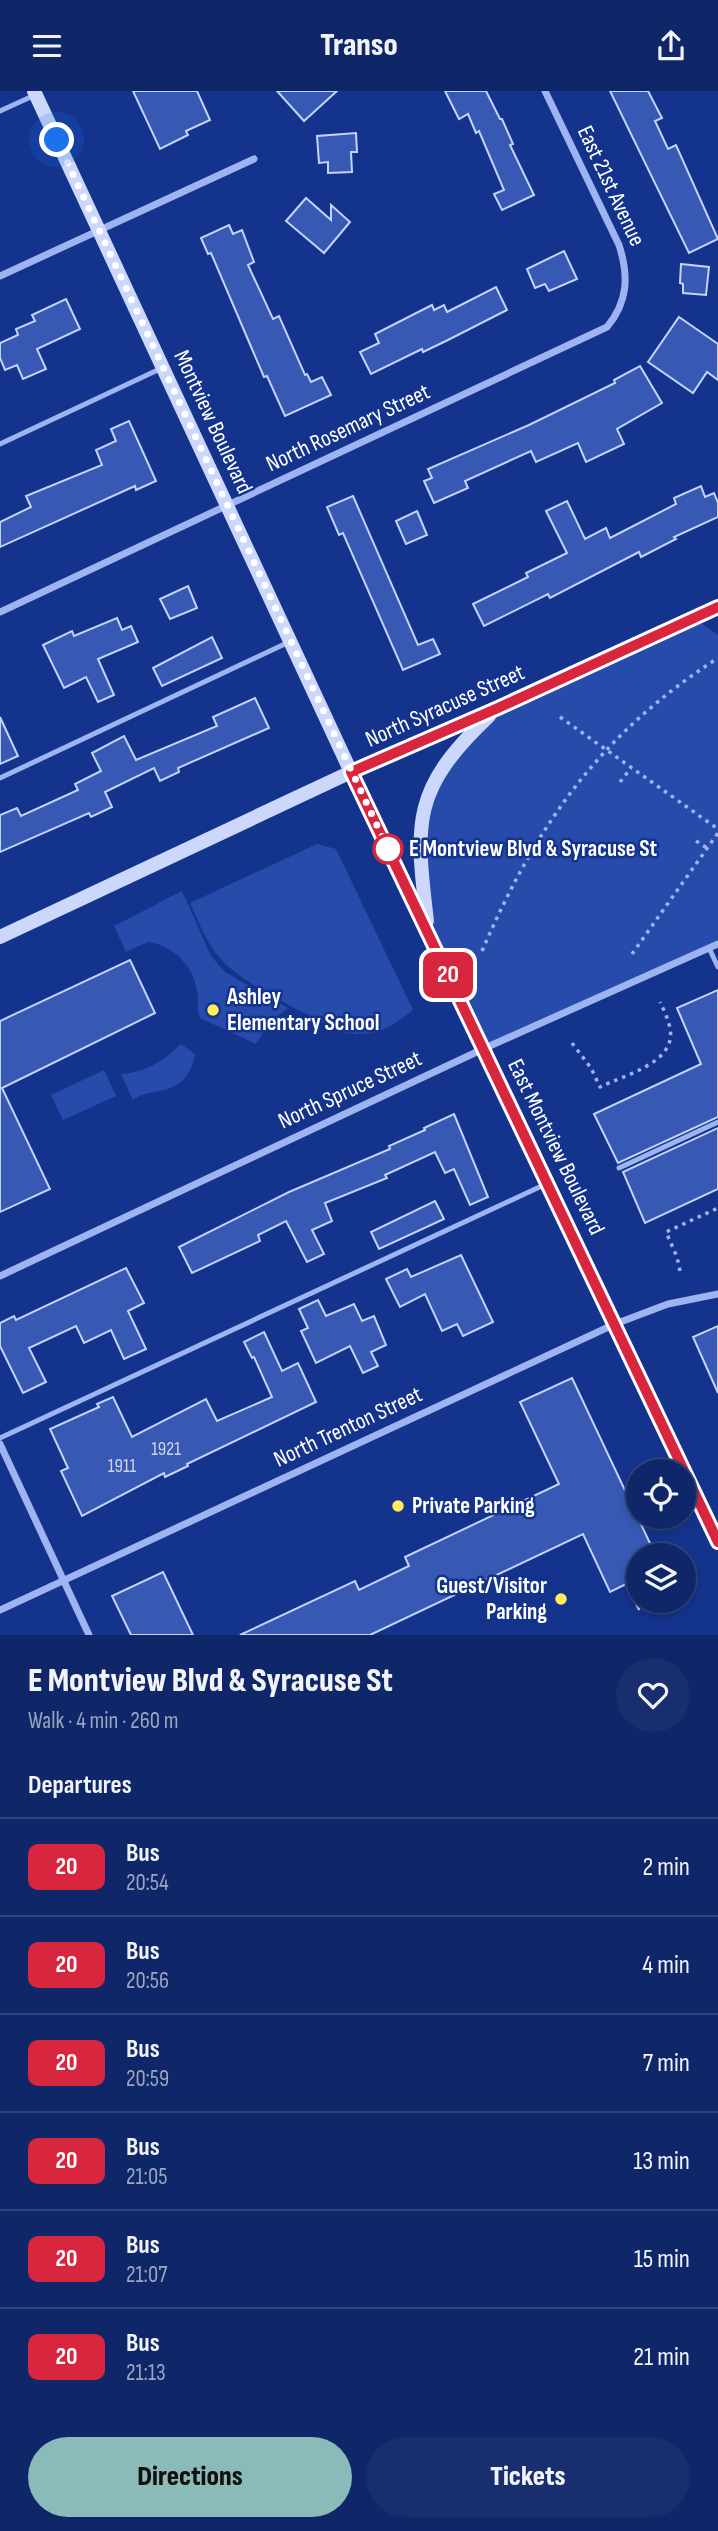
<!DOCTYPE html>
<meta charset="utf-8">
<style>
:root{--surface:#0f2669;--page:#182e6f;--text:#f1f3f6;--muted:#9ba5c0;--line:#2f437d;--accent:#8bbbb9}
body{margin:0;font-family:"Sofia Sans Condensed",sans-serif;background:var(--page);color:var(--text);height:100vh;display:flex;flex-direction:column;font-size:26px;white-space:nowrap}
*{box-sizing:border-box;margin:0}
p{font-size:23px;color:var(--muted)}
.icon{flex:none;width:38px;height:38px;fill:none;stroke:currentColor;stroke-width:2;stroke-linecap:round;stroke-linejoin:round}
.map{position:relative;height:1544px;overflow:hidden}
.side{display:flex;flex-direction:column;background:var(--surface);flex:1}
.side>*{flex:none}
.badge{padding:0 14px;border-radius:10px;font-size:24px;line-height:46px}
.buttons{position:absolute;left:626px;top:1368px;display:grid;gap:14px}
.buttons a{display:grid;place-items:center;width:70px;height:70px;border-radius:50%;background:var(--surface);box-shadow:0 4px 10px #0003,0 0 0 2px var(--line);font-size:35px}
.you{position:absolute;width:35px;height:35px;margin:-18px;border:5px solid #fff;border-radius:50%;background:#1a73e8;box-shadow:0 0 0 10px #1a73e833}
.map>.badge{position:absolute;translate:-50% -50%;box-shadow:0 0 0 4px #fff}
h2{padding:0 28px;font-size:26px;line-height:63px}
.round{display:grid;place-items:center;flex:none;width:74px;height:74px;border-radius:37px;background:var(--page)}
.headline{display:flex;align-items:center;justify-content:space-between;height:119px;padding:0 28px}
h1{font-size:33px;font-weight:800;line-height:52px}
.primary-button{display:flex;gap:14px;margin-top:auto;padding:14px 28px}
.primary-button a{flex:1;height:80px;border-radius:42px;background:var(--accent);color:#111;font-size:28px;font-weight:800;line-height:80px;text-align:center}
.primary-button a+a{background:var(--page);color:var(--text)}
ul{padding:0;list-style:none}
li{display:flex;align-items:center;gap:21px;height:98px;padding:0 28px;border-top:2px solid var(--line)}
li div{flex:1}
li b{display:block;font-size:26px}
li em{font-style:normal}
li .badge{min-width:77px;font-weight:700;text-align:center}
header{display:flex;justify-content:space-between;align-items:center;height:91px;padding:0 28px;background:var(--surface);font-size:32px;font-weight:800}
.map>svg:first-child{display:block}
</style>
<header><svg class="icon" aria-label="menu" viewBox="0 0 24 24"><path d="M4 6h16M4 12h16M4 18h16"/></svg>Transo<svg class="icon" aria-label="share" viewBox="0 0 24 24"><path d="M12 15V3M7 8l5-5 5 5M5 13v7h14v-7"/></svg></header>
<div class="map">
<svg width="718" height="1544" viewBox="0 0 718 1544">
<rect width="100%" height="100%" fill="#14338c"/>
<!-- green -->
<g fill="#264bab">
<polygon points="694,527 718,544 718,853 483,958 429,844 427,705 498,617"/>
<path d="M317 753 336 758 413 919C389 938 376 946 344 942 307 922 234 892 212 857 203 843 197 827 190 812Z"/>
<path d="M182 800 211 865 225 881 288 917 269 932 256 953 200 927C196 918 199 909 197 899 193 875 173 854 148 851L126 861 114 835Z"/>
<path d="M181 953 195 963C194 972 191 977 187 984 173 1005 151 996 133 1009L121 983C147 981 163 970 181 953Z"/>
<polygon points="104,979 116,1005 63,1029 51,1004"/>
</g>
<!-- building -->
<g fill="#3859b3" stroke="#c4d3fc" stroke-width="2">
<polygon points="133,0 197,0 210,29 186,40 188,44 160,58"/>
<polygon points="277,0 337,0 304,30"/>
<polygon points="445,0 486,0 500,28 502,28 513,53 510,54 534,104 502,119 494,103 504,99 479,40 476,42 468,23 459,28"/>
<polygon points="610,0 648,0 662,27 655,30 668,58 676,54 718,148 689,162"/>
<polygon points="356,42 357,61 351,61 352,81 328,82 328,71 319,72 317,45"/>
<polygon points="306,107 331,129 331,114 350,131 324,162 286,130"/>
<polygon points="229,134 233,143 242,139 254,171 248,174 273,228 279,225 305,284 307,283 311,291 322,286 331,304 285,325 267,285 264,286 252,258 211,162 208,163 201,147"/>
<polygon points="564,160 577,188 549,200 545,193 535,197 527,178"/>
<polygon points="681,173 709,176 706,204 683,202 683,193 680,192"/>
<polygon points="496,196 507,219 448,249 423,261 422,258 371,283 360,261 379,252 375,243 432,214 434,219 444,214 447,221"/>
<polygon points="66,208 80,238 37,258 46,278 23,288 17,274 5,279 0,267 0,252 18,244 16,238 35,230 32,224"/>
<polygon points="679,226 718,253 718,289 707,281 693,302 648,271"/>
<polygon points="640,275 662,312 617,338 624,353 586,371 578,352 536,371 531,360 465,390 468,397 434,412 424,390 432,387 428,378 529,334 615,292 614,289"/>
<polygon points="129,330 156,390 136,399 135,395 0,456 0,431 31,416 26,405 102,374 96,359 116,350 111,338"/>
<polygon points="701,395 705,406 714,402 718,412 718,426 674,446 676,448 641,466 639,461 550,507 548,503 484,535 473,513 528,486 526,482 567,462 546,420 567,410 585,448 606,437 610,447 676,413 674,407"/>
<polygon points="353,405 418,554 433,548 440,563 403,579 343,442 339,444 327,416"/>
<polygon points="417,420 427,444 406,453 396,430"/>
<polygon points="188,495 197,517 170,528 160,508"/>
<polygon points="117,527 122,539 131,535 138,551 98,568 114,604 98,611 86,586 64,597 43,554 72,540 74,545"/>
<polygon points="212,546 222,567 162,595 153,577"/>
<polygon points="255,607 269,637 178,677 179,681 160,690 154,677 105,701 112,716 91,726 89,722 0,761 0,724 17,717 21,725 78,699 75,693 101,680 92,662 124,645 136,669 217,635 213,626"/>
<polygon points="0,626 18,665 0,673"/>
<polygon points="130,869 155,922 2,997 50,1098 0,1121 0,930"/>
<polygon points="718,899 718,1026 618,1072 594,1023 701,973 677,917"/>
<polygon points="454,1023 488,1106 470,1114 454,1078 445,1082 435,1061 385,1084 387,1087 325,1112 332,1130 312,1139 324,1163 307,1171 286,1130 258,1144 260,1150 192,1182 179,1156 289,1101 390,1058 389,1055 425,1039 424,1037"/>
<polygon points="718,1037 718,1098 645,1132 623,1081"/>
<polygon points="435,1110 444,1128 379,1158 371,1141"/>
<polygon points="461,1164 493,1231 463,1245 457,1233 442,1240 425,1203 400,1216 386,1188 407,1178 411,1186"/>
<polygon points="126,1177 144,1212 128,1220 146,1258 124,1268 111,1239 84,1252 76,1235 29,1257 46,1291 23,1302 0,1255 0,1232 14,1225 16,1229"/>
<polygon points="318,1209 326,1225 354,1213 362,1230 374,1225 386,1254 371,1261 378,1275 363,1282 350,1255 316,1272 301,1240 308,1237 299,1218"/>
<polygon points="718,1235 718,1302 693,1246"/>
<polygon points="264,1241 282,1280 298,1272 316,1311 187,1373 188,1375 165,1386 164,1382 82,1425 61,1380 68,1377 50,1338 99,1316 97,1313 113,1306 132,1346 206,1308 217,1330 272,1306 254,1266 252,1267 244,1251"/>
<polygon points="572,1287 656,1465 639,1465 639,1519 626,1493 610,1501 583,1443 370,1544 240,1544 355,1490 359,1499 409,1475 405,1466 559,1393 520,1311"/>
<polygon points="163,1481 193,1544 131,1544 112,1505"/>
</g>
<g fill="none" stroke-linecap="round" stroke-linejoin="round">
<!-- path -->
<g stroke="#9db4f0" stroke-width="3.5" stroke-dasharray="3.5 5" stroke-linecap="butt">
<polyline points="560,626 718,738"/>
<polyline points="620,691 631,677"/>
<polyline points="696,750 707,757"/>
<path d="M482 860C537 733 600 643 718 567"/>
<polyline points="632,863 718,742"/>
<path d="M572 952 591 977 600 996C624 984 677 972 670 937 668 928 664 919 660 911"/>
<polyline points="680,1180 677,1166 666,1141 718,1117"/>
</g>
<!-- lane -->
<g stroke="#9db4f0" stroke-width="5">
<polyline points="0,20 35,4"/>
<polyline points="0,353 162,277"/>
<polyline points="0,687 289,551"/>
<polyline points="709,857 718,876"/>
<polyline points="619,1077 718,1031"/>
<polyline points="0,1347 546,1093"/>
</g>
<!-- street -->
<g stroke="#9db4f0" stroke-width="7">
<polyline points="0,185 254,68"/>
<path d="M0 521 607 236C628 211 629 185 619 154L545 0"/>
<polyline points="0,1185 483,958 718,853"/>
<polyline points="0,1353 89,1544"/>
<polyline points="0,1519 615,1233 668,1213 718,1203"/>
</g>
<!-- secondary -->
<g stroke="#cbd7fb" stroke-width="14">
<polyline points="34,0 364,709 718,1452"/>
<path d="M427 830C415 730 412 698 489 625"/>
<polyline points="0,846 351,681 498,617 718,516"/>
</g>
</g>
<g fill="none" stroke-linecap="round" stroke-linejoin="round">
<defs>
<polyline id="line" points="718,516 498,617 351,681 718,1451"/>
</defs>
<!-- line casing -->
<use href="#line" stroke="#fff" stroke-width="16"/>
<!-- line -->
<use href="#line" stroke="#d7263d" stroke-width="10"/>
<!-- walk -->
<polyline stroke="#fff" stroke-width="7" stroke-dasharray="0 12.6" points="57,49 388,758"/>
</g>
<!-- markers -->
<circle fill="#fff" stroke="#d7263d" stroke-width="3.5" cx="388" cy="758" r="14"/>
<g fill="#ffed5c" stroke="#14338c" stroke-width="2.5">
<circle cx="213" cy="919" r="7"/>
<circle cx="398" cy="1415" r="7"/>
<circle cx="561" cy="1508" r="7"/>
</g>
<g text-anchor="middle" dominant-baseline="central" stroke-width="5" stroke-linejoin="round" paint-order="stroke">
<!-- number labels -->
<g font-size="19" fill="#cdd6ec">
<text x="166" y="1358">1921</text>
<text x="122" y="1375">1911</text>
</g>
<!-- street labels -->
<g font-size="23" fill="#fff" stroke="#14338c">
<text transform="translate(611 95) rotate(65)">East 21st Avenue</text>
<text transform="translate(213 331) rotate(65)">Montview Boulevard</text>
<text transform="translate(348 337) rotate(-25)">North Rosemary Street</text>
<text transform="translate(445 615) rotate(-24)">North Syracuse Street</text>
<text transform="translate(350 999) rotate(-25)">North Spruce Street</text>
<text transform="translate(556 1056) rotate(64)">East Montview Boulevard</text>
<text transform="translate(348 1336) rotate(-25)">North Trenton Street</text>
</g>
<!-- stop labels -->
<g font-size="23" font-weight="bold" fill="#fff" stroke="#14338c" text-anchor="start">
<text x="409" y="758">E Montview Blvd &amp; Syracuse St</text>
</g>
<!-- poi labels -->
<g font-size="23" font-weight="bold" fill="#fff" stroke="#14338c" text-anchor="start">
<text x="227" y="906">Ashley<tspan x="227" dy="26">Elementary School</tspan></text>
<text x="412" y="1415">Private Parking</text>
<text x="547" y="1495" text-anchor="end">Guest/Visitor<tspan x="547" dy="26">Parking</tspan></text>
</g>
</g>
</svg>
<div class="buttons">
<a><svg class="icon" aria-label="locate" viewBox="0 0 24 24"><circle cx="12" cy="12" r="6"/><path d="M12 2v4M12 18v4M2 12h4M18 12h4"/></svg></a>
<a><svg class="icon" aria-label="layers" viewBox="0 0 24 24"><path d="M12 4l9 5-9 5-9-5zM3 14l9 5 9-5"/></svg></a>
</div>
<div class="you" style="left:57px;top:49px"></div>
<b class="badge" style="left:448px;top:884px;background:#d7263d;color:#fff">20</b>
</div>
<section class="side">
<div class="headline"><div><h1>E Montview Blvd &amp; Syracuse St</h1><p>Walk · 4 min · 260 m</p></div><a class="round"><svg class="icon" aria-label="heart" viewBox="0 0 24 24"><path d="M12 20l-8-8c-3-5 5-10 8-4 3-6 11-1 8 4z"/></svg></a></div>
<h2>Departures</h2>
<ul>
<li><span class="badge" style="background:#d7263d;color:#fff">20</span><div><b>Bus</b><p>20:54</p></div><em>2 min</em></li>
<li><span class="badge" style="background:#d7263d;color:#fff">20</span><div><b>Bus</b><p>20:56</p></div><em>4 min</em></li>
<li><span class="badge" style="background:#d7263d;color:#fff">20</span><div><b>Bus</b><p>20:59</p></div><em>7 min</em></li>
<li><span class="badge" style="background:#d7263d;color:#fff">20</span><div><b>Bus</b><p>21:05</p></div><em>13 min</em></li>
<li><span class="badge" style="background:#d7263d;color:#fff">20</span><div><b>Bus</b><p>21:07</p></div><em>15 min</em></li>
<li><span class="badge" style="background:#d7263d;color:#fff">20</span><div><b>Bus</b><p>21:13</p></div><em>21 min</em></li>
</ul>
<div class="primary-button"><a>Directions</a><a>Tickets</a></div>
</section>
